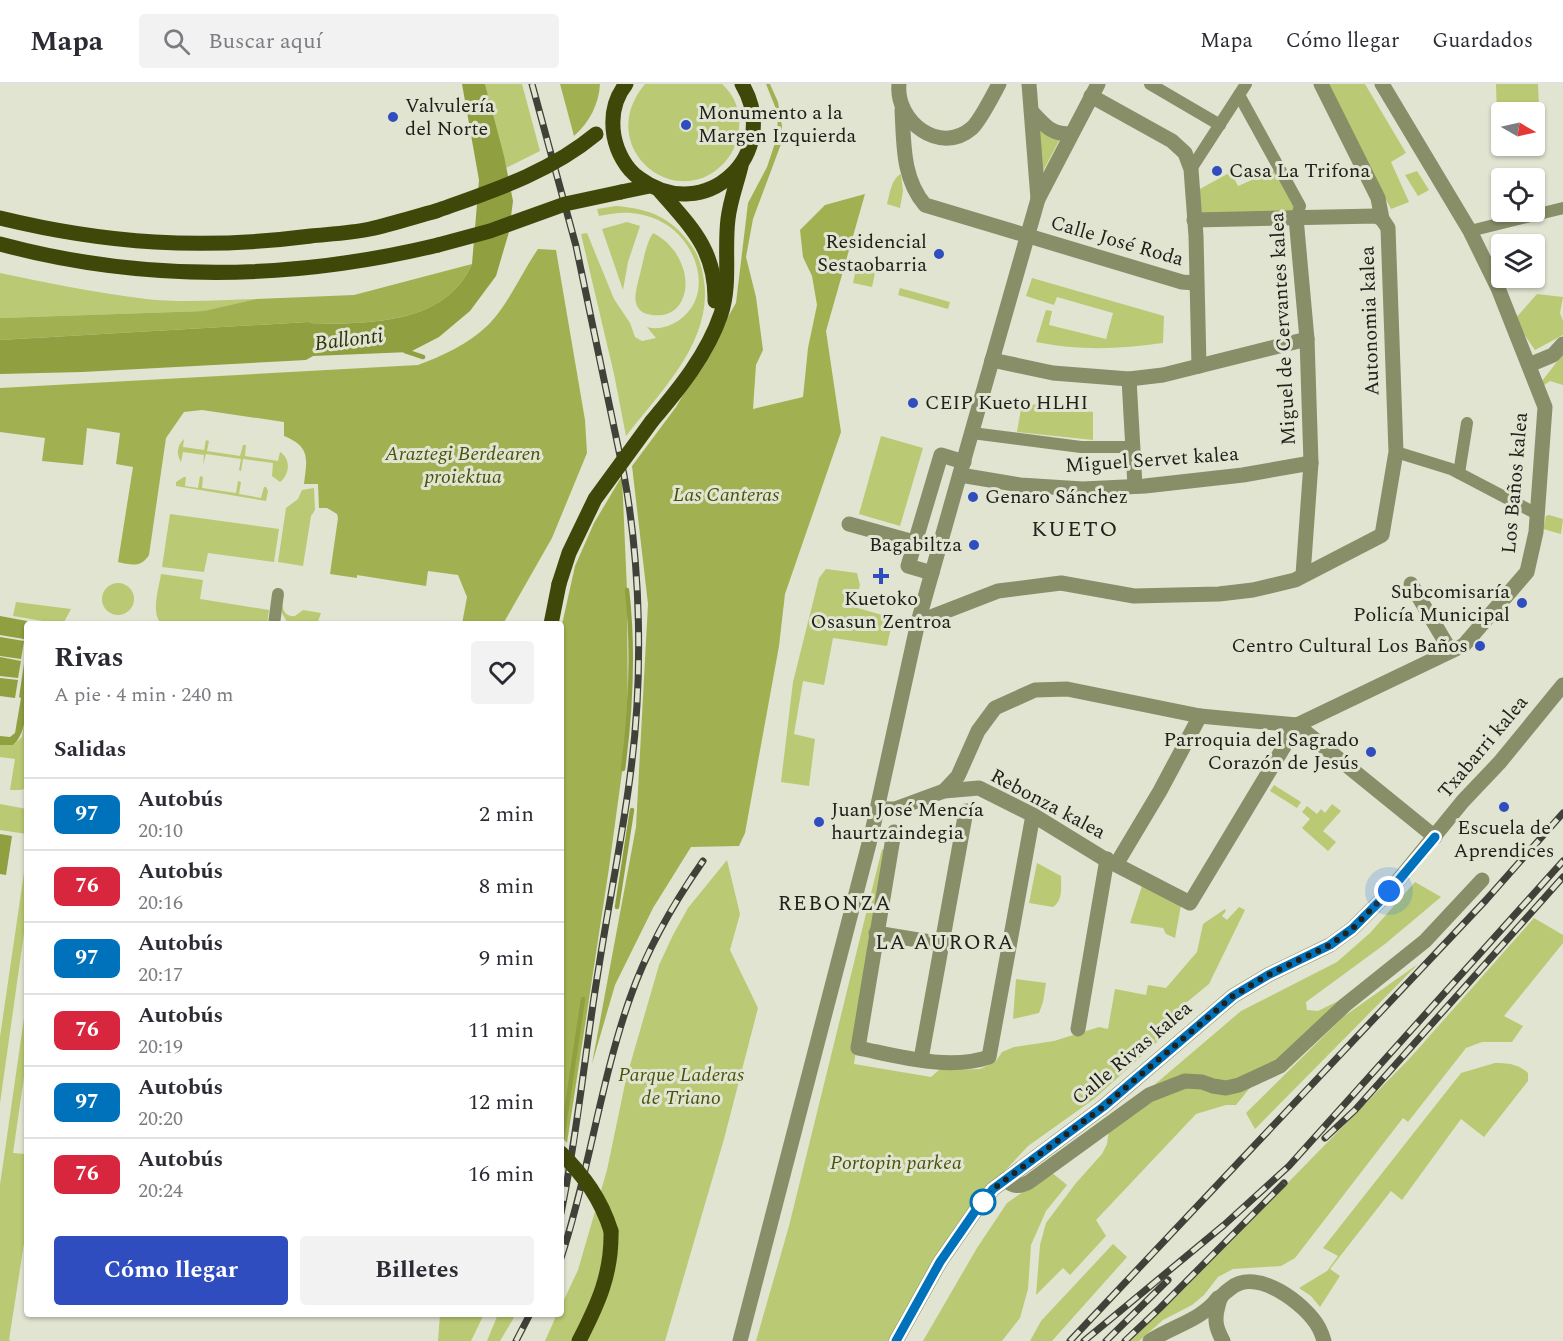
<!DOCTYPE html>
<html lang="es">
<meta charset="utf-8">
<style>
:root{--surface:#fff;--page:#f2f2f3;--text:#2b2b33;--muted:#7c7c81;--line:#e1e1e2;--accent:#2f4dbe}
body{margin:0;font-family:Spectral,serif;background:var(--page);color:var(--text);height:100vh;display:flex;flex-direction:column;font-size:22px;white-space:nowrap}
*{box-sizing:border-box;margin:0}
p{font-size:20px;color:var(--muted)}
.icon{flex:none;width:33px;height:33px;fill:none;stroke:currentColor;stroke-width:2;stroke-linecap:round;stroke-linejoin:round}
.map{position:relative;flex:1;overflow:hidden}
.side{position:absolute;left:24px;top:537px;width:540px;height:696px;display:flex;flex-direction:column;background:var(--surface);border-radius:6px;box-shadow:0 2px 4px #0004}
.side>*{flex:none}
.badge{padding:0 12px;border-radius:9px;font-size:21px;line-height:39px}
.needle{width:39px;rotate:99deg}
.buttons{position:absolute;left:1491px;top:18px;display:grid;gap:12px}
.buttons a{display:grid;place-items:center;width:54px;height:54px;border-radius:6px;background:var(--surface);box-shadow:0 2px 4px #0004;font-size:30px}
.you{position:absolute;width:30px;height:30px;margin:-15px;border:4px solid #fff;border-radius:50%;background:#1a73e8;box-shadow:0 0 0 9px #1a73e833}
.map>.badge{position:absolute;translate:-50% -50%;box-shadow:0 0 0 3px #fff}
h2{padding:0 30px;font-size:22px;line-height:54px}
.round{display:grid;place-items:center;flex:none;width:63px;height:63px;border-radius:6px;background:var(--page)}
.head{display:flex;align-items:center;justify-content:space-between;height:102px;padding:0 30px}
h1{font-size:28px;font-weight:700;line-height:45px}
.cta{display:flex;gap:12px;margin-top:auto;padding:12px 30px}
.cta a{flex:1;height:69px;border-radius:6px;background:var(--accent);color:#fff;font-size:24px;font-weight:700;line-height:69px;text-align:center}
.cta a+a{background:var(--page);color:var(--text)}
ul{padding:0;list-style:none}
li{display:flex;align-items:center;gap:18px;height:72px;padding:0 30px;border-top:2px solid var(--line)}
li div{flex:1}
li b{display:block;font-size:22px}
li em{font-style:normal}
li .badge{min-width:66px;font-weight:700;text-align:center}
header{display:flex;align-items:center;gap:36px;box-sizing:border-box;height:84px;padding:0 30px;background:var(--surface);border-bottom:2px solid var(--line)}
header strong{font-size:28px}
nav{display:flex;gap:33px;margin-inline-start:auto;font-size:21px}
.search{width:420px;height:54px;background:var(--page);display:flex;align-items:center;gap:15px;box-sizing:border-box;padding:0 21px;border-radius:6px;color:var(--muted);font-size:22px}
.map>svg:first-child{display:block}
</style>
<header>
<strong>Mapa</strong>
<div class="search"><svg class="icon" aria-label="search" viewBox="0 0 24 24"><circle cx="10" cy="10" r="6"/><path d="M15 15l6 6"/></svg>Buscar aquí</div>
<nav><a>Mapa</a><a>Cómo llegar</a><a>Guardados</a></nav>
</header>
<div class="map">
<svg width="1563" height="1257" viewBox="0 0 1563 1257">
<rect width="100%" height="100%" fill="#e0e4d1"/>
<!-- green -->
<g fill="#bac974" fill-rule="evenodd">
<polygon points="485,0 522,0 540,67 506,84"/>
<path d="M645 0H722C735 11 741 29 739 45 737 60 732 72 721 82 672 128 594 61 645 0Z"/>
<polygon points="1326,0 1365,0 1406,69 1391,78 1409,118 1391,125"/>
<path d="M1496 0H1538L1541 72H1498ZM1534 28V62H1502V28Z"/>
<polygon points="1036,43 1061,53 1040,93"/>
<polygon points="1275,86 1294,122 1290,130 1198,133 1198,106 1231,88 1238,102"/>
<polygon points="1417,87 1429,106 1418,112 1405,91"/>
<path d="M901 90 903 107 900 124 887 120C890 110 891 95 901 90Z"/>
<path d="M616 122C650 125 671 133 691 161 698 170 701 180 703 191 716 254 662 306 626 352L614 290 581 150 587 149 614 215 630 239 635 253 642 257 656 254 647 243C658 246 668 243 678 237 717 211 696 153 658 136 638 127 620 127 599 132L597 125Z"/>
<polygon points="627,138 640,142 628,178 623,206 602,145"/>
<path d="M653 149C665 155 676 166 681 179 692 203 683 235 652 231 647 230 642 229 639 225 632 217 637 203 639 194 643 180 645 161 653 149Z"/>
<polygon points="856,184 875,189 872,203 853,199"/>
<path d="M0 189C48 199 96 209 146 215 182 219 220 216 256 215L205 227 0 234Z"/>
<path d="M1032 194 1164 232 1163 259C1120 265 1079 267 1036 258L1046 226 1052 227 1049 241 1106 255 1113 229 1057 213 1054 221 1026 212Z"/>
<polygon points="900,204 950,218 948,225 898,211"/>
<polygon points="1537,210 1563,213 1560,229 1563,237 1563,251 1535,266 1514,236"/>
<polygon points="1563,270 1563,301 1550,297 1543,302 1542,297"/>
<polygon points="1022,319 1093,328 1093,356 1017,348"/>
<polygon points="881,352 923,364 900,442 859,430"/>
<path d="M184 355 183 363 204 366 206 356 209 357 207 367 240 372 243 361H246L245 372 278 377 280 368C291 375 290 390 280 398L272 392 273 379 243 375 241 387 239 386 241 375 206 370 203 381 204 371 183 368 181 378C176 370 177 361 184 355Z"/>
<polygon points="200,392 203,393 202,404 236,409 238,397 241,398 239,410 261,414 264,403 266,403 268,407 266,417 176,402 176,398 184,393 186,393 185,402 198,404"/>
<polygon points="314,404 315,426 311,432 303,482 278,478 286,424 298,415 302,406"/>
<polygon points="170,430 279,445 274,478 208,469 204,488 162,483"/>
<polygon points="1549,431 1563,435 1561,450 1543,445 1546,432"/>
<polygon points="826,485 857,489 860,501 854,523 893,534 887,562 833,554 824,601 803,597 794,650 815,655 809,702 781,698 793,598 819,494"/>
<path d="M161 490 203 496 200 515 269 526 267 540H162C150 530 159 504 161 490Z"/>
<circle cx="118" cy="515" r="16"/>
<polygon points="16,518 71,525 63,540 43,540 43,537 13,532"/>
<path d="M282 520C283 528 287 533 295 532L303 526 321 529 317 540 287 538 282 529Z"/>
<polygon points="27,620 27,704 21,706 10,706 15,675 0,673 0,661 13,661 22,653"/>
<polygon points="1274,701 1301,718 1297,724 1270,707"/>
<polygon points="0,720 27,725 27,750 0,746"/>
<polygon points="1332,720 1341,727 1323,747 1336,758 1328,767 1302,744 1310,735 1302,728 1307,722 1317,730 1321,725 1325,729"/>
<polygon points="882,765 886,767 854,980 931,993 939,986 980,985 996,977 1002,968 1014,963 1054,957 1099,943 1108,945 1115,905 1146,911 1148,901 1166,904 1197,868 1203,840 1225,825 1226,827 1222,832 1227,836 1239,823 1245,826 1209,900 1159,941 1166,950 1094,1015 1028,1062 989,1104 933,1181 888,1257 756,1257 789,1142"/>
<polygon points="27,768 27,828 0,1019 0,953"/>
<polygon points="727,776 740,830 730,866 758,924 724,1055 665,1257 545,1257 557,1230 561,1230 561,1222 578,1186 607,1086 626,995 659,881 673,851 688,824"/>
<path d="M1037 779 1061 792C1061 804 1063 816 1053 823L1029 819Z"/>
<polygon points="1415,798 1441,813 1385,860 1306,918 1307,926 1318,927 1356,908 1277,977 1240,996 1153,1002 1241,927 1337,878 1370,849"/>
<polygon points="1142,802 1181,821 1175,854 1166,850 1163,844 1130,839"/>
<polygon points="1534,834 1563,851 1563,859 1504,932 1523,942 1512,958 1482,958 1466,964 1408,1038 1403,1034 1295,1174 1281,1182 1233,1185 1218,1193 1204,1211 1192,1221 1163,1236 1139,1257 1130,1257 1175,1214 1410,974"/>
<polygon points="1418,880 1255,1045 1246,1029 1343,933"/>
<polygon points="1016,895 1046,899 1043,918 1039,929 1013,935"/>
<polygon points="25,927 27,927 27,972 13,1069 27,1070 27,1140 9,1256 11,1257 0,1257 0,1101"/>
<path d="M1495 979C1508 979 1518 980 1528 989V997L1484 1053 1461 1035 1402 1116 1391 1107 1330 1185 1340 1192 1320 1223 1311 1212 1299 1204 1327 1187 1338 1172 1323 1164 1461 989Z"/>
<polygon points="1253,1000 1236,1021 1226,1021 1196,1030 1096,1136 1106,1152 1070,1191 1063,1184 1036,1211 1040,1161 1046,1139 1076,1099 1102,1070 1107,1060 1109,1046 1150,1016 1180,1004"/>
<polygon points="1051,1088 1067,1101 1046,1127 1031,1161 1028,1205 1020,1234 1002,1257 923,1257 977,1164 1007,1119"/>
<polygon points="1113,1160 1127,1173 1052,1257 1030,1257 1041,1237"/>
<polygon points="440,1230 484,1230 471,1257 438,1257"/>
<polygon points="498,1230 516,1230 500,1257 487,1257"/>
</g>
<!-- forest -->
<g fill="#a1b152">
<path d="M560 0H600C599 20 589 39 574 52Z"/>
<polygon points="766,0 770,0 778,18 782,42 781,60 753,135 746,173 756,213 763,266 756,281 753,325 803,313 808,264 817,221 812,192 803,173 800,146 825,121 865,110 826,247 841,348 785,510 779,562 745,749 739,762 691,763 653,824 615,901 592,980 636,743 648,520 632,382 676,323 736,219 748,119 767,83 777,53 778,30"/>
<path d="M538 165 556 166 585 336 587 369 552 454 503 540H462L467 513 458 491 428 487 426 502 357 491V494L330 490 338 434 337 430 327 424H319L318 400H304C307 375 311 363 284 352V338L202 326 184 328 166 354 149 471C141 484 131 481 118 478L133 383 116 380 120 349 87 344 83 381 42 377 45 354 0 348V304L418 281C442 272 468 260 487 242 507 223 522 188 538 165Z"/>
<path d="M472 180C446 240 371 239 315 240L308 238 0 256V234L204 227 256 215 354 211Z"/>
<polygon points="622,392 627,506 628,644 609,784 567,1059 561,1052 561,545 575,482 594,439"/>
</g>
<!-- water -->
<g fill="#909f40">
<path d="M462 0H485L504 72 513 117 509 148 496 192 470 227 439 253 410 268 313 272 306 276 82 288 0 290V256L308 238 316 240C371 239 446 240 472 180L479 96Z"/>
<polygon points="0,532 27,537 24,555 0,551"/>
<polygon points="0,553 24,557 21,575 0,572"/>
<path d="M27 560C27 585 33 645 13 661H0V652L10 653 15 649 21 614 19 613Z"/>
<polygon points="0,573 21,577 18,594 0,592"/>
<polygon points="0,594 18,596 15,614 0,612"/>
<polygon points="0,750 12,752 6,791 0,790"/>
</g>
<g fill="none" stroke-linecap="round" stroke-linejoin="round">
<!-- stream -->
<g stroke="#909f40" stroke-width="4.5">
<polyline points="405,267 423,273"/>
<path d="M623 685C631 625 634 567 627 506"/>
<polyline points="617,823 632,726"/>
<polyline points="561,1062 583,915"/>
</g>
<!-- pedestrian -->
<g stroke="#878e68" stroke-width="12">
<polyline points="1150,0 1220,41"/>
<polyline points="1239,11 1300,122 1296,134"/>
<polyline points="1191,85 1246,0"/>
<polyline points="1470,147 1563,124"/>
<polyline points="972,349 1081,363 1133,363"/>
<polyline points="1396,368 1451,385 1537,430"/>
<polyline points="1459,389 1467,339"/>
<polyline points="274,540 278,510"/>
</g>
<!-- minor -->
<g stroke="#878e68" stroke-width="15">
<path d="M899 0C895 37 940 72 972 44 980 37 993 11 999 0"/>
<polyline points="1029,0 1038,115"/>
<polyline points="1091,12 1172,57 1185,69 1191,85 1196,152 1199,282"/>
<path d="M902 26C904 59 902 94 925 121L1182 198 1195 199"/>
<path d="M1032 28C1046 42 1050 50 1071 50"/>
<polyline points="1296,134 1307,255 1311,379 1303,491"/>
<polyline points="1194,136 1376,132 1382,135"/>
<polyline points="992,276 1053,289 1129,295 1163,291 1307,255"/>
<polyline points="1529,281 1553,271 1563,260"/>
<polyline points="1129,295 1135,402"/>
<polyline points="960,391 1020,401 1083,405 1145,402 1243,391 1311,379"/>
<polyline points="849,440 939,465"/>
<polyline points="932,489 908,482 941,371 964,378"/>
<polyline points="1411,500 1450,566"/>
<polyline points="918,538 998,507 1061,499 1134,512 1219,510 1253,506 1295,496 1382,451 1396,368 1388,144 1382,135 1378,114 1321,0"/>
<polyline points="1297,641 1464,561 1527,488 1536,448 1545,323 1498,204 1470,147 1382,0"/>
<polyline points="1297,641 1435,753"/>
<polyline points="944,707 958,692 978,647 995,624 1035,606 1067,605 1200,632 1297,641"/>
<polyline points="877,725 895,725 944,707 979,704 1033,731 1103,774 1190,819 1297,641"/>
<path d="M894 748 858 964C898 972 949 987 989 973L1033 731"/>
<polyline points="1117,779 1160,707 1200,632"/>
<polyline points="876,849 942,860"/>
<polyline points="1078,945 1107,775"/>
<polyline points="921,975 966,727"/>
<path d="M1005 1096C1014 1103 1020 1103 1029 1098L1149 1011 1185 997 1202 998 1213 1002 1226 1004 1239 1001 1280 982 1345 921 1425 857 1482 796"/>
<path d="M1150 1257C1173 1242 1202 1236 1218 1214"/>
<path d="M1223 1257C1216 1244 1214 1236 1218 1222 1220 1212 1223 1210 1231 1204 1257 1183 1306 1220 1319 1244 1321 1248 1323 1253 1324 1257"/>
</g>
<!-- tertiary -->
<g stroke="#878e68" stroke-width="15">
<polyline points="740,1257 872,748 918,538 993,273 1038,115 1098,0"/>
<polyline points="896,1257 940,1178 976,1126 993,1105 1103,1023 1233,912 1268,891 1330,861 1352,845 1388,809 1463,717 1500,678 1563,601"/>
</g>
<!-- primary -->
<g stroke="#404809" stroke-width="15">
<path d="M626 0C614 15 611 34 614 52 617 68 626 85 639 94 705 143 783 70 742 0"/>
<path d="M660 107C691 143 716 166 715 217"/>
<polyline points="621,108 650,102"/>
<path d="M0 134C107 160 202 166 311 152 331 150 351 149 370 145 392 140 414 133 436 127"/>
<path d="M0 160C145 199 293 196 438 161"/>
<path d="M652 337C679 305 707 271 721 230 731 200 724 166 728 135 730 117 737 99 741 82"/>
<polyline points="551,540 559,500"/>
<path d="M579 1257C598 1220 612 1190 611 1147"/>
</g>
<defs>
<g id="rail">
<path d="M532 0 576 162 624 391C641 482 643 593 631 685 623 751 609 817 599 882 585 965 578 1048 561 1129"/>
<polyline points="1325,1054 1355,1026 1563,793"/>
<path d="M561 1174C589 1089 600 999 630 914 647 865 673 820 703 777"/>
<polyline points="516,1257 530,1230"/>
<polyline points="1070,1257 1486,816 1563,729"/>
<polyline points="1084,1257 1224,1141 1289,1082 1563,777"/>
<polyline points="1106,1257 1168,1196"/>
<polyline points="1125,1257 1160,1224 1284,1099"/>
</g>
</defs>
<!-- rail casing -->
<use href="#rail" stroke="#404138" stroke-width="7"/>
<!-- rail -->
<use href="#rail" stroke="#e0e4d1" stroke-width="4.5" stroke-dasharray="14" stroke-linecap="butt"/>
<!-- primary-bridge -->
<g stroke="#404809" stroke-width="15">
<path d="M436 127C492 107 549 89 596 50"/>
<polyline points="438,161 490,147 565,120 621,108"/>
<polyline points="559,500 569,469 595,415 652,337"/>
<path d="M561 1069C584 1092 601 1115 611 1147"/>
</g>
</g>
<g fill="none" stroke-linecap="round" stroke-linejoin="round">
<defs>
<polyline id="line" points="896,1257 940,1178 976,1126 993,1105 1103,1023 1233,912 1268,891 1330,861 1352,845 1388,809 1435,753"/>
</defs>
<!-- line casing -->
<use href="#line" stroke="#fff" stroke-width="14"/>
<!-- line -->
<use href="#line" stroke="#0072bc" stroke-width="9"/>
<!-- walk -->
<polyline stroke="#21221b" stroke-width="6" stroke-dasharray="0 10.8" points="983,1118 993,1105 1103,1023 1233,912 1268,891 1330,861 1352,845 1389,807"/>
</g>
<!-- markers -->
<g fill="#2f4dbe" stroke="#e0e4d1" stroke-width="2">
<circle cx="393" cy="33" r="6"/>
<circle cx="686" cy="41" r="6"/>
<circle cx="1217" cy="87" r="6"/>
<circle cx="939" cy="170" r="6"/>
<circle cx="913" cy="319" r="6"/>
<circle cx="973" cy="413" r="6"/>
<circle cx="974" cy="461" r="6"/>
<path d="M878 483h6v6h6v6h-6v6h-6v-6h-6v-6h6z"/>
<circle cx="1522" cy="519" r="6"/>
<circle cx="1480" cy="562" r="6"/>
<circle cx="1371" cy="668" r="6"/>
<circle cx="1504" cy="723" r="6"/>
<circle cx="819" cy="738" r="6"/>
</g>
<circle fill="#fff" stroke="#0072bc" stroke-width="3" cx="983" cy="1118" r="12"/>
<g text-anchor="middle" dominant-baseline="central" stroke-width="6" stroke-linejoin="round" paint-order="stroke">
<!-- poi labels -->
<g font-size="20" fill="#21221b" stroke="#e0e4d1" text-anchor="start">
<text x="405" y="22">Valvulería<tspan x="405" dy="23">del Norte</tspan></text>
<text x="698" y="29">Monumento a la<tspan x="698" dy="23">Margen Izquierda</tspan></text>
<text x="1229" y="87">Casa La Trifona</text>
<text x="927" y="158" text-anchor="end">Residencial<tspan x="927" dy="23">Sestaobarria</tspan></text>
<text x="925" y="319">CEIP Kueto HLHI</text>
<text x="985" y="413">Genaro Sánchez</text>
<text x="962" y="461" text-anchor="end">Bagabiltza</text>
<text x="1510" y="508" text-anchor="end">Subcomisaría<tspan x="1510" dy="23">Policía Municipal</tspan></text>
<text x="881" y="515" text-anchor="middle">Kuetoko<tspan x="881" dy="23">Osasun Zentroa</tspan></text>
<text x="1468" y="562" text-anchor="end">Centro Cultural Los Baños</text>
<text x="1359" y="656" text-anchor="end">Parroquia del Sagrado<tspan x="1359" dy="23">Corazón de Jesús</tspan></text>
<text x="831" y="726">Juan José Mencía<tspan x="831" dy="23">haurtzaindegia</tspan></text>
<text x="1504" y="744" text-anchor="middle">Escuela de<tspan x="1504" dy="23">Aprendices</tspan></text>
</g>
<!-- street labels -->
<g font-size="20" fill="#21221b" stroke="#e0e4d1">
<text transform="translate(1117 157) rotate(16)">Calle José Roda</text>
<text transform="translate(1370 237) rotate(-92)">Autonomia kalea</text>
<text transform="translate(1283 245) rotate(-93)">Miguel de Cervantes kalea</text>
<text transform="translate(1152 376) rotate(-4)">Miguel Servet kalea</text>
<text transform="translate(1515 399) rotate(-85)">Los Baños kalea</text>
<text transform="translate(1483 663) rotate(-50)">Txabarri kalea</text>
<text transform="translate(1048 720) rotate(28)">Rebonza kalea</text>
<text transform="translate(1132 969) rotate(-40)">Calle Rivas kalea</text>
</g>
<!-- park labels -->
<g font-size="20" font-style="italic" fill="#49520a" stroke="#e0e4d1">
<text x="463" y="370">Araztegi Berdearen<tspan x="463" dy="23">proiektua</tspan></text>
<text x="726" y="411">Las Canteras</text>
<text x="681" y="991">Parque Laderas<tspan x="681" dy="23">de Triano</tspan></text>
<text x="896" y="1079">Portopin parkea</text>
</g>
<!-- water labels -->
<g font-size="21" font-style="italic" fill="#2c3209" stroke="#e0e4d1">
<text transform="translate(349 256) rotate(-7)">Ballonti</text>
</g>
<!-- neighbourhood labels -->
<g font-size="21" letter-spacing="1.5" fill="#21221b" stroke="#e0e4d1">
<text x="835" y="820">REBONZA</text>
<text x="945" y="859">LA AURORA</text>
</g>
<!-- quarter labels -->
<g font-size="22" letter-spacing="1.5" fill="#21221b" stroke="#e0e4d1">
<text x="1075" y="445">KUETO</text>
</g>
</g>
</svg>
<div class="buttons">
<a><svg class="needle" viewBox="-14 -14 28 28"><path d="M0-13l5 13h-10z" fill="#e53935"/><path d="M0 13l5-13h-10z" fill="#7c7c81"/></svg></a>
<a><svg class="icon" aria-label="locate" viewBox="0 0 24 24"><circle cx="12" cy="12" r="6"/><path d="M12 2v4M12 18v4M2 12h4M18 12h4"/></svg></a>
<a><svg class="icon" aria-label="layers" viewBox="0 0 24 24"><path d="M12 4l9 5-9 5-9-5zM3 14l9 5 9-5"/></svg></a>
</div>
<div class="you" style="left:1389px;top:807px"></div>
<section class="side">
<div class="head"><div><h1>Rivas</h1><p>A pie · 4 min · 240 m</p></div><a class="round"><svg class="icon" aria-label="heart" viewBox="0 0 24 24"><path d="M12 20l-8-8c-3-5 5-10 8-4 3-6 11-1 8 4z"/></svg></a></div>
<h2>Salidas</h2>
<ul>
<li><span class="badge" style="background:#0072bc;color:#fff">97</span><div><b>Autobús</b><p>20:10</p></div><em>2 min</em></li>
<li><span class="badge" style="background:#d7263d;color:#fff">76</span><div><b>Autobús</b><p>20:16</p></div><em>8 min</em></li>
<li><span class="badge" style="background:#0072bc;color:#fff">97</span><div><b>Autobús</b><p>20:17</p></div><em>9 min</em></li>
<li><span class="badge" style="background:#d7263d;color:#fff">76</span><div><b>Autobús</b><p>20:19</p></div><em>11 min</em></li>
<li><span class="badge" style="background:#0072bc;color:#fff">97</span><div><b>Autobús</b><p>20:20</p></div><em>12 min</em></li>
<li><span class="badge" style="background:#d7263d;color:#fff">76</span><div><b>Autobús</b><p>20:24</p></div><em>16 min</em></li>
</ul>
<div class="cta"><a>Cómo llegar</a><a>Billetes</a></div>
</section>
</div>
